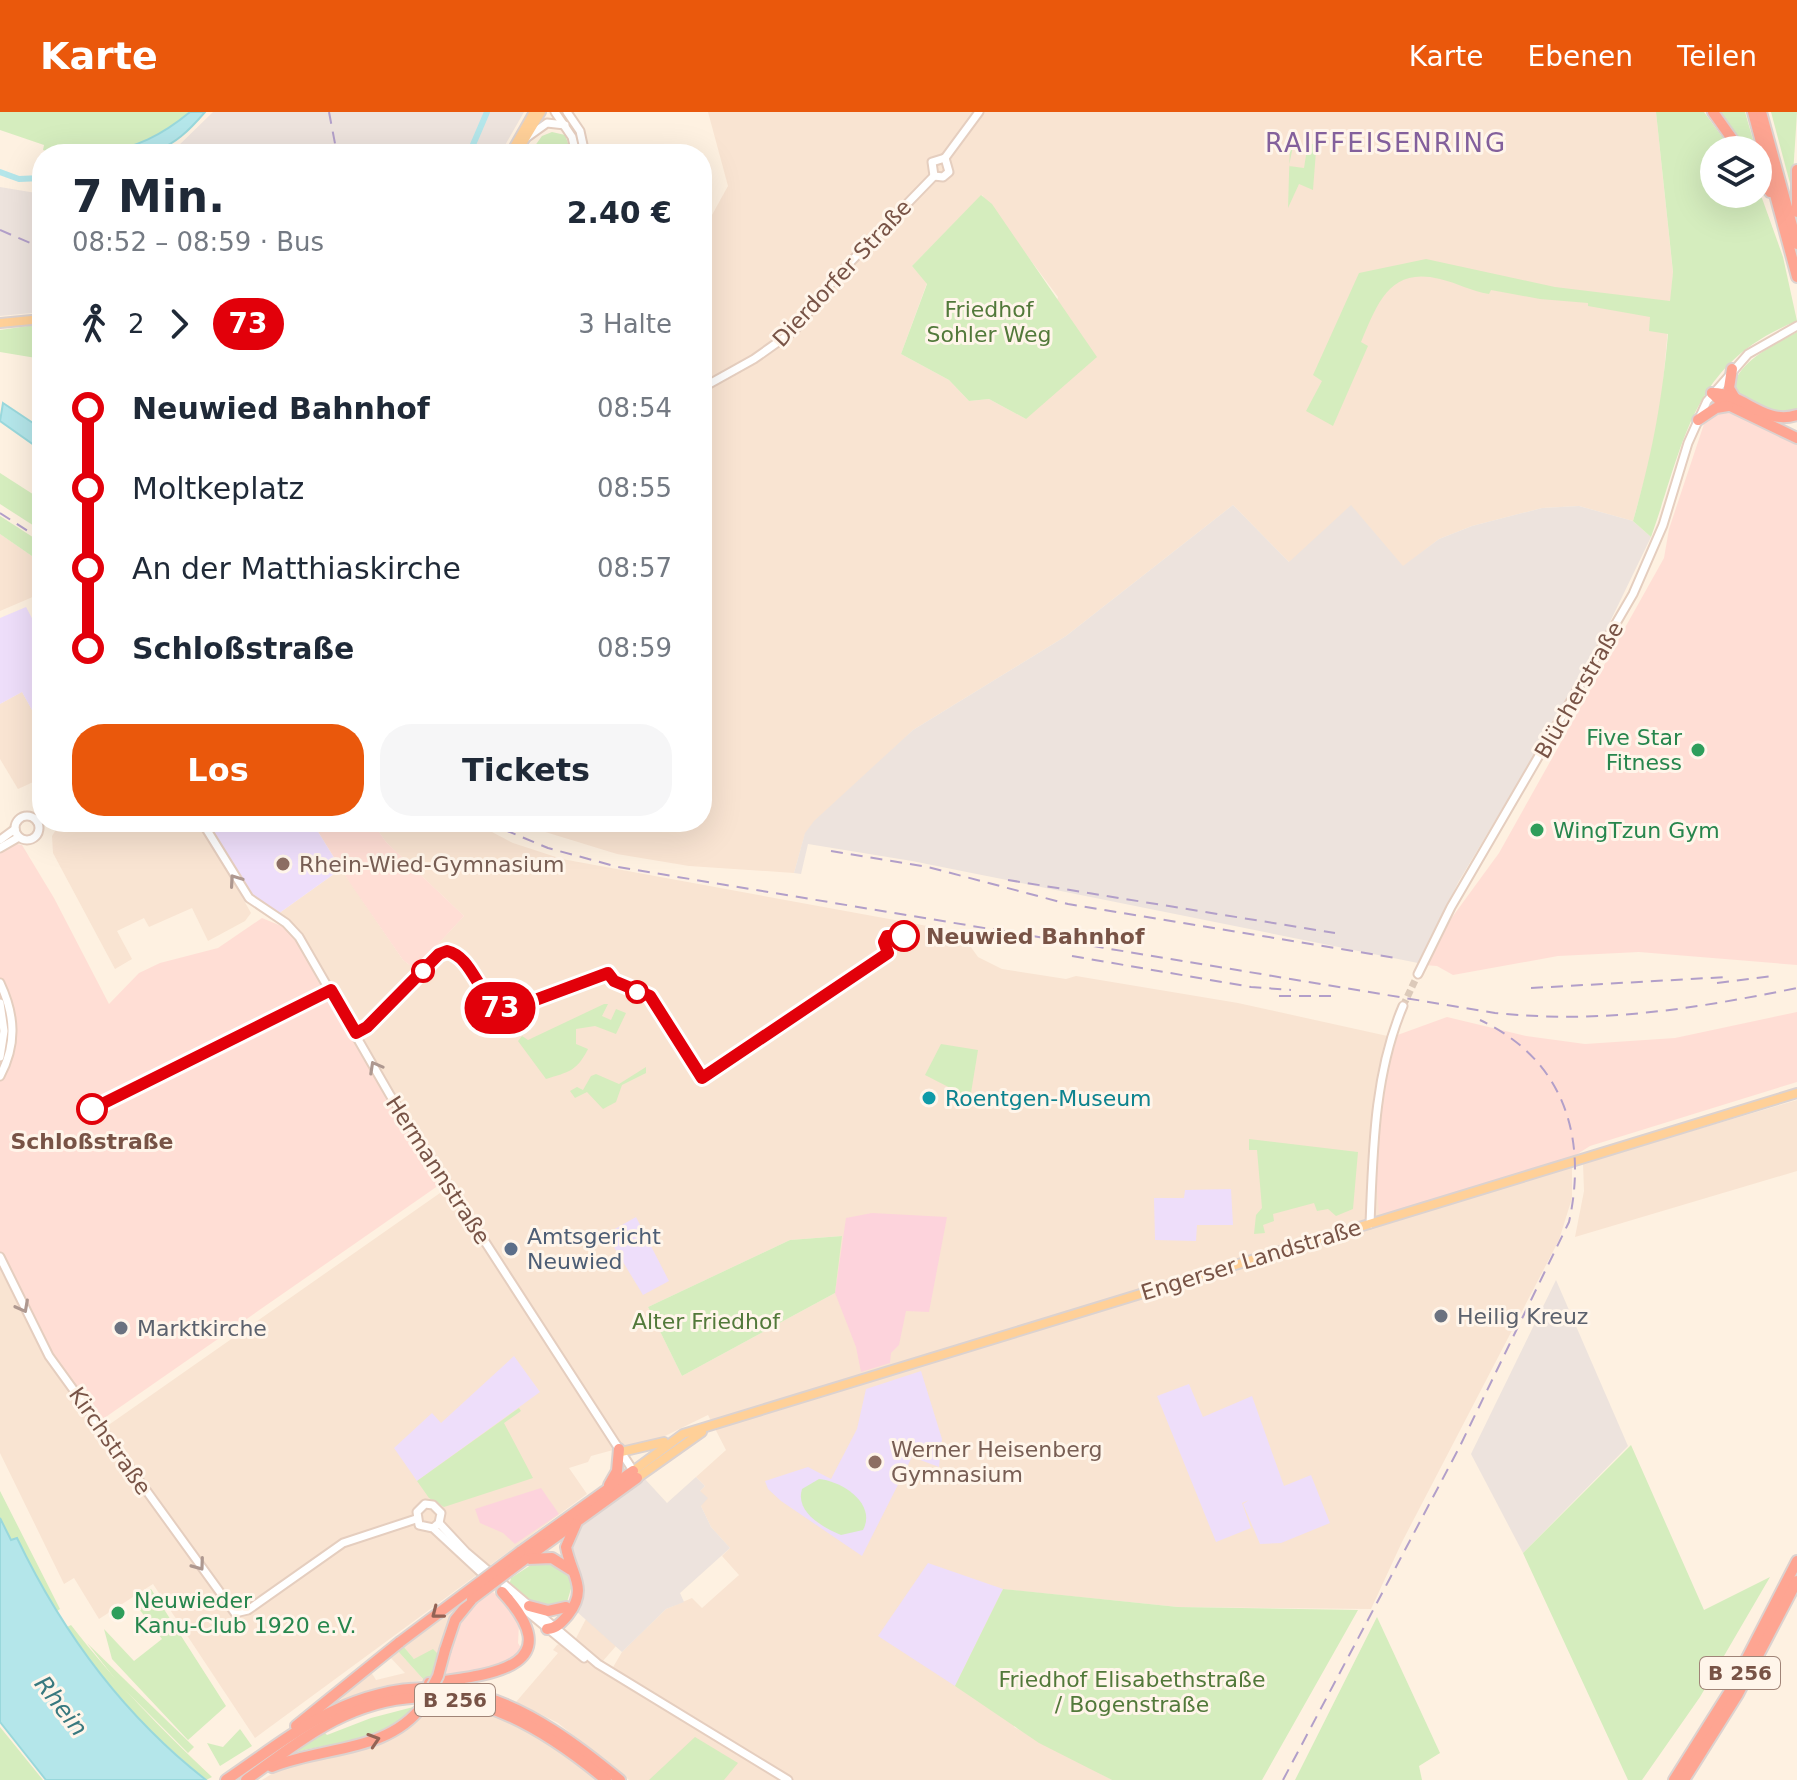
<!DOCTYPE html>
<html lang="de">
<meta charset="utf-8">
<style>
:root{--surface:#fff;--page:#f6f6f7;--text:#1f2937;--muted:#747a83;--accent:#ea580c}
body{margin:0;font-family:"DejaVu Sans",sans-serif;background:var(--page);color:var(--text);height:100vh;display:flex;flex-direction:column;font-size:30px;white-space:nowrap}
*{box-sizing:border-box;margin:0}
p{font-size:26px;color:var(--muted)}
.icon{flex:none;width:44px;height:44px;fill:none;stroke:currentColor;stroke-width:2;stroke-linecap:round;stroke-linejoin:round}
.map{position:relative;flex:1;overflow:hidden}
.side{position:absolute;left:32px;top:32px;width:680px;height:688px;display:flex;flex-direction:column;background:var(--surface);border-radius:32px;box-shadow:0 8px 32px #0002}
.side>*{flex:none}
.badge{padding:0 16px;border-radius:26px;font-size:28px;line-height:52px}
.controls{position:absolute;left:1700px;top:24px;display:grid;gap:16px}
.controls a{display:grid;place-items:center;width:72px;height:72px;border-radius:50%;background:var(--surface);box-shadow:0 8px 32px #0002;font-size:40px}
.map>.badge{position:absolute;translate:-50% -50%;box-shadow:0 0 0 4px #fff}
.legs{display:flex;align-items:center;gap:12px;height:88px;padding:0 40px;font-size:26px}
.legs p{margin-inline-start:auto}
.overview{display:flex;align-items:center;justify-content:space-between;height:136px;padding:0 40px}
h1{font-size:44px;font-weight:800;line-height:60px}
.button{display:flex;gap:16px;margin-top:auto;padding:16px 40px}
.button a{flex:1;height:92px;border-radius:32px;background:var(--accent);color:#fff;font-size:32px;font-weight:800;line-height:92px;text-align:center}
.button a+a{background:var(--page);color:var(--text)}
ul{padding:0 40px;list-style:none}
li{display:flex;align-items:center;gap:28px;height:80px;font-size:30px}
li i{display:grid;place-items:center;width:12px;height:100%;margin:0 10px;background:currentColor}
li i::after{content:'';width:20px;height:20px;margin:-10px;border:6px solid;border-radius:50%;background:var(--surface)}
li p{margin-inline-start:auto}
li:first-child i{background:linear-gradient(#0000 50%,currentColor 0)}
li:last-child i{background:linear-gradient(currentColor 50%,#0000 0)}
header{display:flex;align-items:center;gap:48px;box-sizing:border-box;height:112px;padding:0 40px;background:var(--accent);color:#fff}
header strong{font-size:38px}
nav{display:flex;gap:44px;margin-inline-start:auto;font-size:28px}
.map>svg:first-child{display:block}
</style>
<header>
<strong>Karte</strong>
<nav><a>Karte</a><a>Ebenen</a><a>Teilen</a></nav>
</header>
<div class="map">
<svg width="1797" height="1668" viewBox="0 0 1797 1668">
<rect width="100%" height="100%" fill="#fef1e1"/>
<!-- residential -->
<g fill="#f9e4d2" fill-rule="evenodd">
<path d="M708 0H1656L1673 161 1659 315 1633 409 1579 394 1542 396 1472 414 1439 427 1403 455 1289 450 1233 393 1066 524 913 618 805 722 794 761 689 754 617 742 516 711 702 710V121L728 74ZM982 83 1058 185 1026 307 989 287 969 289 949 268 901 242 927 171 912 154Z"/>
<polygon points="0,422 42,451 42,481 0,499"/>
<polygon points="22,580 42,616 42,666 18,677 0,647 0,592"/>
<polygon points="61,710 199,710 251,801 245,809 208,829 192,796 149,815 144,806 117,819 132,847 115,857 53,741 52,724"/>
<path d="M372 710H473L513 731 562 747 933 815V823L968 831 978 845 1002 857 1066 867 1076 864 1238 891 1392 925 1385 1103 1572 1053V1086L1559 1128 1402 1430 1371 1497 1178 1495 1002 1477 1014 1615 1112 1668H629L558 1611 516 1590 558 1541 553 1538 557 1533 561 1531 609 1562 622 1540 666 1497 692 1486 702 1496 739 1463 722 1444 730 1436 711 1415 701 1394 700 1379 705 1374 696 1365 726 1338 708 1303 665 1324 591 1344 588 1350 569 1356 587 1382 255 1626 153 1472 99 1507 74 1466 64 1472 0 1341V1149L100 1319 450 1074 297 818 278 802 341 757 403 848 415 857 464 804 386 730ZM841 1124 835 1181 682 1264 648 1195 790 1128Z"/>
<polygon points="1797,988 1797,1059 1575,1125 1584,1079 1583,1051"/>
<polygon points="469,1484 447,1513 439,1543 414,1547 403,1534"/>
<polygon points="586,1507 616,1534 602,1550 574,1530"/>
<polygon points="397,1538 424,1568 382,1574 339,1589 371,1560 376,1568 405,1561 390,1545"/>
<polygon points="431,1590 476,1595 528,1615 601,1668 262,1668 281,1656 384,1630 413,1612"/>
</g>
<!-- commercial -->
<g fill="#ffded5">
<polygon points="1719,298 1743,304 1797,333 1797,853 1639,840 1558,844 1453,863 1437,854 1424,853 1445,815 1499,741 1664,446 1669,417 1704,312"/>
<polygon points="312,710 372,710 386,730 464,804 415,857 403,848 350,771"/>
<polygon points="12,731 22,733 54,786 109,892 139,861 160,851 218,836 262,806 286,816 297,827 442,1071 100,1309 49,1242 0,1142 0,969 14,929 0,868 0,739"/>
<polygon points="1797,900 1797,970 1590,1034 1568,1048 1385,1103 1379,1101 1374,1051 1392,925 1447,905 1526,924 1585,932 1675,926"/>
<polygon points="493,1480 507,1493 519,1512 518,1531 522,1538 513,1549 442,1566 457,1515 473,1494"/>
</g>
<!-- industrial -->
<g fill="#ede3dd">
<polygon points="213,0 524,0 500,42 163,42 175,37"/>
<polygon points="0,75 42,82 42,200 0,204"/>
<polygon points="1233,393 1289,450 1351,393 1403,454 1439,427 1472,414 1542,396 1579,394 1633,409 1651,425 1593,545 1459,769 1418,851 912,749 808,732 801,762 794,761 805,721 814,709 913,618 1066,524"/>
<polygon points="1556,1168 1628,1334 1523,1441 1471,1342"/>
<polygon points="696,1365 705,1374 700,1379 708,1386 701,1394 711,1415 730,1436 680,1481 684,1490 666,1497 622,1540 575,1498 583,1478 570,1436 576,1418 644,1366 667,1391"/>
</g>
<!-- education -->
<g fill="#eedefa">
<polygon points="26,495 42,525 42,616 22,580 0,592 0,506"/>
<polygon points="205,710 312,710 341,757 278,802 258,792 241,772"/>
<polygon points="1231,1077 1233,1113 1197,1113 1196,1129 1155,1128 1154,1086 1184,1086 1185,1078"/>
<polygon points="636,1105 669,1169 643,1183 606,1122"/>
<polygon points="514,1244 540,1280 417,1369 394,1336 432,1301 441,1311"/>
<polygon points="921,1259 942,1327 939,1355 912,1345 862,1444 781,1389 768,1377 765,1369 808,1355 831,1367 857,1317 866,1277"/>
<polygon points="1189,1272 1203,1305 1252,1284 1284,1374 1311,1363 1330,1411 1281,1431 1260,1432 1243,1392 1249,1388 1242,1391 1251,1416 1216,1430 1157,1284"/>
<polygon points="928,1451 1003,1477 955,1574 878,1524"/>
</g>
<!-- medical -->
<g fill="#fdd3dc">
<polygon points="872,1101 947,1105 929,1200 906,1199 899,1233 891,1241 890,1251 861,1260 856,1235 835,1181 846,1106"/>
<polygon points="541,1376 559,1402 515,1432 503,1421 480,1411 475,1397"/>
</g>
<!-- green -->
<g fill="#d5edbe">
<path d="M0 0H190C148 34 97 54 43 38L44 33 0 18Z"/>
<path d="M1656 0H1704L1732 38H1714V82H1758V75L1783 145 1797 209C1691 251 1685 330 1651 425L1633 409C1652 343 1662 290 1668 222L1649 219 1650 205 1588 194V191L1540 187 1491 178 1489 182C1471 179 1457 171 1440 167 1389 154 1377 193 1361 230L1368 234 1333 314 1306 299 1322 269 1313 263 1359 161 1426 147 1555 175 1670 189 1673 160Z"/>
<polygon points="1718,0 1745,0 1756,38 1746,38"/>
<polygon points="1771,0 1797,0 1792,79"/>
<polygon points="552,20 565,23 572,42 529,42 542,24"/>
<polygon points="1294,29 1289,54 1304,56 1308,31 1317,33 1320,39 1316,39 1313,78 1299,72 1288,96 1290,30"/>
<polygon points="981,83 992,92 1097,245 1026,307 989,287 969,289 949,268 901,242 927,172 912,154"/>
<polygon points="42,212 42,247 0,240 0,218"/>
<path d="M1797 220V299L1777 302 1733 280C1734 251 1774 233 1797 220Z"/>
<polygon points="0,361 42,388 42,419 0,392"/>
<polygon points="0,404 42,431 42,451 0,422"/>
<path d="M604 892H608L602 904 611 908 616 897 626 901 616 922 595 914 576 917V932L588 937C577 959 569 960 546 967L518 929 522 924 528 928Z"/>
<polygon points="941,932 978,938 971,981 964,983 925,963"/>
<polygon points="646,955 646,961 622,973 616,990 603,997 587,980 575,986 570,979 577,975 583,978 591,964 596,962 619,972"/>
<polygon points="1249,1027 1358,1040 1353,1097 1336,1104 1328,1097 1317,1099 1314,1091 1273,1102 1274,1109 1263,1113 1265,1121 1254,1122 1256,1103 1262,1096 1257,1038 1249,1038"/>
<polygon points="842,1124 835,1181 682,1264 648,1195 790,1128"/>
<polygon points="519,1296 521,1299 504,1311 533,1366 444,1395 429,1386 417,1369"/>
<polygon points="1631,1333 1704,1498 1770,1465 1700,1585 1642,1668 1628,1668 1523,1441"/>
<path d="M819 1367C842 1369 877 1392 863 1418L841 1423C822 1415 795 1400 802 1377Z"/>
<polygon points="0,1379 60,1497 54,1501 17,1427 12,1429 0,1406"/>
<polygon points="551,1449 568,1458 573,1470 567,1490 554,1497 531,1490 509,1474 511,1466 534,1451"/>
<polygon points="151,1477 226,1594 188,1628 112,1547 104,1517 134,1549 162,1527 133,1489"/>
<polygon points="1003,1477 1178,1495 1358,1498 1262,1668 1112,1668 1039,1631 955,1574"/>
<polygon points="1377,1505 1440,1641 1419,1654 1422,1668 1295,1668"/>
<path d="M71 1513C116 1571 160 1616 212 1665L206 1668 202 1665 134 1604 103 1569 67 1515Z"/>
<polygon points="87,1531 194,1635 188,1641 120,1573"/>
<polygon points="403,1534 414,1547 433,1537 439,1543 433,1567 424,1568 397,1538"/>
<path d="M417 1594C385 1633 334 1628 290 1642L324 1620 327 1623 371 1606Z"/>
<polygon points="0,1615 43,1668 0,1668"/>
<polygon points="240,1617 252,1634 220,1654 207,1631 223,1635"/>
<polygon points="695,1625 738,1651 724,1668 649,1668"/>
</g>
<!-- water -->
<g fill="#b4e6ea" stroke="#99d8dc" stroke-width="2">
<path d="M190 0H205C168 43 154 42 100 42 137 35 161 24 190 0Z"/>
<polygon points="3,291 42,317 34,333 0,309"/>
<path d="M0 1406 11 1428 17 1426C63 1522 123 1603 206 1668H46L0 1610Z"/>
</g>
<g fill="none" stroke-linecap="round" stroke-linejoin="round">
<!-- canal -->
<g stroke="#b4e6ea" stroke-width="6">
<polyline points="469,42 487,0"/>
<polyline points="0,60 19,67 42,66"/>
</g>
<!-- minor-tunnel -->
<polyline stroke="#dccaba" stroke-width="7" stroke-dasharray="7 3.5" stroke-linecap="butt" points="1403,894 1418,862"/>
<defs>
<g id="minor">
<polyline points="555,0 572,25 576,42"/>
<polyline points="567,0 580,19 585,42"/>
<polyline points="526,26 547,11 565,13"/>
<polyline points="945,46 979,0"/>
<polyline points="934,64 943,65 949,60 945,46"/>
<polyline points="934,64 932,50 945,46"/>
<polyline points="702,276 754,247 795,218 835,166 934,64"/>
<circle cx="27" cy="716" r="12"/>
<polyline points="202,710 249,786 286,811 299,825 390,983 634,1360"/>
<polyline points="0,728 15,717"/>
<polyline points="0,736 19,725"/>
<polyline points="1418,862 1451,795 1633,482 1663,413 1688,331 1707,289 1748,242 1797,214"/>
<path d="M0 871C15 903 17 932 0 964"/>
<polyline points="0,891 4,919 0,945"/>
<path d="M1370 1112C1373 1038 1374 962 1403 894"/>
<polyline points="0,1145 49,1244 235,1501 248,1498 343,1431 416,1407"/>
<polyline points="439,1411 466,1440 598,1552 788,1668"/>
<polyline points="433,1416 439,1411 441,1401 433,1393 425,1392 417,1400 419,1413 433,1416 488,1467"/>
<polyline points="513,1488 584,1546"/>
</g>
<g id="major">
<polyline points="510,42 534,0"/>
<polyline points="516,42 541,0"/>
<polyline points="0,211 42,207"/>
<polyline points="621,1340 664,1330"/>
<polyline points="633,1359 683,1322 1797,981"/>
<polyline points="637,1366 702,1320"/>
</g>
<g id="highway">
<polyline points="1713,0 1740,38"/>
<polyline points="1753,0 1797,165"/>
<polyline points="1761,0 1797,132"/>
<polyline points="1797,58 1797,100"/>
<polyline points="1758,62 1770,80"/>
<polyline points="1732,257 1729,276 1736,288"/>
<polyline points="1712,281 1720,289 1797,326"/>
<path d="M1712 281C1743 280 1763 314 1797 303"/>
<polyline points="1698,308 1716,296 1728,294"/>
<polyline points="609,1373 617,1359 619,1337"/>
<polyline points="520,1440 633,1359"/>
<polyline points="525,1447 637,1366"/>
<polyline points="527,1447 552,1446 571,1458"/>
<polyline points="529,1494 548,1499 566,1495"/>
<path d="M547 1517C557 1516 561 1511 568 1503 589 1476 571 1463 566 1435L576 1412"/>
<polyline points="445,1538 455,1508 472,1487"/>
<path d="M429 1571C487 1563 573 1557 502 1480"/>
<polyline points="296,1614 400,1530"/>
<path d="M272 1655C323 1634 388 1641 423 1593"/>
<path d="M226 1668C260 1645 293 1619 329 1601 446 1543 531 1594 620 1668"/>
<path d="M246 1668C277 1646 309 1620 344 1604 446 1558 528 1603 606 1668"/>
<polyline points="1674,1668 1730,1579 1797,1449"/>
<polyline points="1684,1668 1738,1582 1797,1469"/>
</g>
</defs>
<!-- minor casing -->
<use href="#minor" stroke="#e5cebf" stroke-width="11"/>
<!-- major casing -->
<use href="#major" stroke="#dcd2cf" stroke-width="12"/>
<!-- highway casing -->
<use href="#highway" stroke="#dcd2cf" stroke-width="14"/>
<!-- minor -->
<use href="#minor" stroke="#fff" stroke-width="7"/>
<!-- major -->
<use href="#major" stroke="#ffd098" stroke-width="8"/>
<!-- highway -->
<use href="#highway" stroke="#fea592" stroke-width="10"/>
<!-- rail -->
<g stroke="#b29fc9" stroke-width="2" stroke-dasharray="12 8" stroke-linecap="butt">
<polyline points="329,0 337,42"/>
<polyline points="0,118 42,136"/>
<polyline points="0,401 42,428"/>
<path d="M486 710 548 736 618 755 1495 901C1602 912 1693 897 1797 876"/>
<polyline points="831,739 928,755 1068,792 1396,846"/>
<polyline points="1008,768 1335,821"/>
<polyline points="1072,844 1251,875 1291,878"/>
<polyline points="1717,871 1773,864"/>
<polyline points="1531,876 1727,865"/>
<polyline points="1279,884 1335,884"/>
<path d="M1283 1668 1459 1336 1569 1110C1588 1024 1563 947 1480 908"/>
</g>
<defs>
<g id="highway-bridge">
<polyline points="472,1487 525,1447"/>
<polyline points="400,1530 520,1440"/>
<polyline points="423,1593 438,1564 445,1538"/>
</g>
</defs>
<!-- highway-bridge casing -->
<use href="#highway-bridge" stroke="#dcd2cf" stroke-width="14" stroke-linecap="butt"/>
<!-- highway-bridge -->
<use href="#highway-bridge" stroke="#fea592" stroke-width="10"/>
</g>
<!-- one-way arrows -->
<defs><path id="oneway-chevron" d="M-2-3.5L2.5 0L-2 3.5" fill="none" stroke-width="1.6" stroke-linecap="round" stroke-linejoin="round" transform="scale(2)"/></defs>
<g stroke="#ae9890">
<use href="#oneway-chevron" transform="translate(235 768) rotate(-125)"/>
<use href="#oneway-chevron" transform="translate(375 955) rotate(-119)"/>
<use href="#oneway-chevron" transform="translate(23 1195) rotate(62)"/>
<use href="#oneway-chevron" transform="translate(199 1453) rotate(54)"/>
</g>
<g stroke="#936355">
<use href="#oneway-chevron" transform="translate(437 1501) rotate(142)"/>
<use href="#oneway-chevron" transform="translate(374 1628) rotate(-18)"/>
</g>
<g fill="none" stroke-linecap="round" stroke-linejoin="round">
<defs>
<path id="line-1" d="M92 997 331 878 356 921 367 915 439 842 447 839C477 846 478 896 511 897L608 861 614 869 650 884 702 966 888 841 884 830 887 824H904"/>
</defs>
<!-- line-1 casing -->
<use href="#line-1" stroke="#fff" stroke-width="18"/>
<!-- line-1 -->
<use href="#line-1" stroke="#e2000a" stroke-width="12"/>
</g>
<!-- markers -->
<g fill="#2e9e5b" stroke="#fff5ea" stroke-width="3">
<circle cx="1698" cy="638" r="8"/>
<circle cx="1537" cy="718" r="8"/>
<circle cx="118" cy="1501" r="8"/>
</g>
<g fill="#8d6e63" stroke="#fff5ea" stroke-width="3">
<circle cx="283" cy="752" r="8"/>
<circle cx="875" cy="1350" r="8"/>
</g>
<g fill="#fff" stroke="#e2000a" stroke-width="4">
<circle cx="904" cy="824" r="14"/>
<circle cx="423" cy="859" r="10"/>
<circle cx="637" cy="880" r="10"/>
<circle cx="92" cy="997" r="14"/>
</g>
<circle fill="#0f9aa8" stroke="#fff5ea" stroke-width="3" cx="929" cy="986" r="8"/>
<circle fill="#5c6f8a" stroke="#fff5ea" stroke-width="3" cx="511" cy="1137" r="8"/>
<g fill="#6b7280" stroke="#fff5ea" stroke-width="3">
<circle cx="1441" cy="1204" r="8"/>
<circle cx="121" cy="1216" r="8"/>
</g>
<g text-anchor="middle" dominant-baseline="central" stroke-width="6" stroke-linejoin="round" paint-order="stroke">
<!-- shield labels -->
<g fill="#fff5ea" stroke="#a08477" stroke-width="2">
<rect x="1700" y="1545" width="80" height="32" rx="6"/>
<rect x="415" y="1572" width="80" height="32" rx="6"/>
</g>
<g font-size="20" font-weight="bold" fill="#785346">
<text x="1740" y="1561">B 256</text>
<text x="455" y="1588">B 256</text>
</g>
<!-- street labels -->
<g font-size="22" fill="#785346" stroke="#fff5ea">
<text transform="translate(842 161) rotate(-47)">Dierdorfer Straße</text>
<text transform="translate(1579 578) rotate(-60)">Blücherstraße</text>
<text transform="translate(438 1058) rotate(57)">Hermannstraße</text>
<text transform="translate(1251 1148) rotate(-17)">Engerser Landstraße</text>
<text transform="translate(110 1329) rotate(55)">Kirchstraße</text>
</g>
<!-- park labels -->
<g font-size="22" fill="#52793a" stroke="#fff5ea">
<text x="989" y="197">Friedhof<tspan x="989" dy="25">Sohler Weg</tspan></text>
<text x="706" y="1209">Alter Friedhof</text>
<text x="1132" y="1567">Friedhof Elisabethstraße<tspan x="1132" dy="25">/ Bogenstraße</tspan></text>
</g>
<!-- leisure labels -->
<g font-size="22" fill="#27864d" stroke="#fff5ea" text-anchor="start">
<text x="1682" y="625" text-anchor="end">Five Star<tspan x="1682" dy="25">Fitness</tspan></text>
<text x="1553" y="718">WingTzun Gym</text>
<text x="134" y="1488">Neuwieder<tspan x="134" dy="25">Kanu-Club 1920 e.V.</tspan></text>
</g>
<!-- education labels -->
<g font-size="22" fill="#785e54" stroke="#fff5ea" text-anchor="start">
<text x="299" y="752">Rhein-Wied-Gymnasium</text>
<text x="891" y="1337">Werner Heisenberg<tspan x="891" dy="25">Gymnasium</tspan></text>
</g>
<!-- stop labels -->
<g font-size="22" font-weight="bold" fill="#785346" stroke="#fff5ea" text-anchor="start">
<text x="926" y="824">Neuwied Bahnhof</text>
<text x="92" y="1029" text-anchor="middle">Schloßstraße</text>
</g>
<!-- culture labels -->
<g font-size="22" fill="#0d838f" stroke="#fff5ea" text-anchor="start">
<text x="945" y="986">Roentgen-Museum</text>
</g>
<!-- service labels -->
<g font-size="22" fill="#4e5e75" stroke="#fff5ea" text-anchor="start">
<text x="527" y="1124">Amtsgericht<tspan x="527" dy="25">Neuwied</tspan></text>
</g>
<!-- worship labels -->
<g font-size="22" fill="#5b616d" stroke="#fff5ea" text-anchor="start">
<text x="1457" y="1204">Heilig Kreuz</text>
<text x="137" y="1216">Marktkirche</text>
</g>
<!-- water labels -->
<g font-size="24" font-style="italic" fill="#38797f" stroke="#fff5ea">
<text transform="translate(61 1594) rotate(52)">Rhein</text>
</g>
<!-- quarter labels -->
<g font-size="26" letter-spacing="2" fill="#83609c" stroke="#fff5ea">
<text x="1386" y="31">RAIFFEISENRING</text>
</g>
</g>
</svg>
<div class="controls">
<a><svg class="icon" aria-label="layers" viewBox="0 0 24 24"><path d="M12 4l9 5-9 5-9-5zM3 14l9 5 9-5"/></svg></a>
</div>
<b class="badge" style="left:500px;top:896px;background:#e2000a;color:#fff">73</b>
<section class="side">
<div class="overview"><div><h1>7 Min.</h1><p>08:52 – 08:59 · Bus</p></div><b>2.40 €</b></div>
<div class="legs"><svg class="icon" aria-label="walk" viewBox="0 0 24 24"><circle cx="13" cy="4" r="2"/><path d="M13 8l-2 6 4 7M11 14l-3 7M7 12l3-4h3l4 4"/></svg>2<svg class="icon" aria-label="forward" viewBox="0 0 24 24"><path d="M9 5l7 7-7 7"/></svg><b class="badge" style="background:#e2000a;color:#fff">73</b><p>3 Halte</p></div>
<ul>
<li><i style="color:#e2000a"></i><b>Neuwied Bahnhof</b><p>08:54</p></li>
<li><i style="color:#e2000a"></i><span>Moltkeplatz</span><p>08:55</p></li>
<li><i style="color:#e2000a"></i><span>An der Matthiaskirche</span><p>08:57</p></li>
<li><i style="color:#e2000a"></i><b>Schloßstraße</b><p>08:59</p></li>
</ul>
<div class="button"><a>Los</a><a>Tickets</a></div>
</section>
</div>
